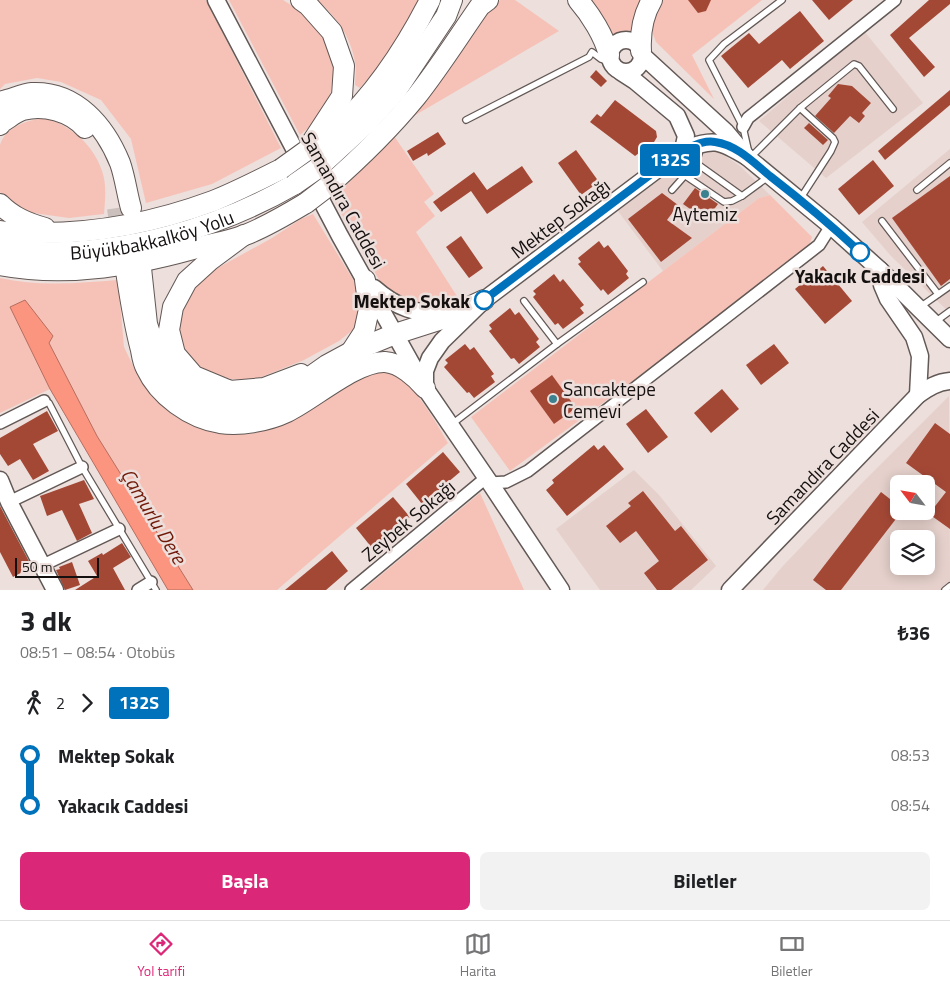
<!DOCTYPE html>
<html lang="tr">
<meta charset="utf-8">
<style>
:root{--surface:#fff;--page:#f2f2f2;--text:#202124;--muted:#757577;--line:#e0e0e0;--accent:#db2777}
body{margin:0;font-family:"Titillium Web",sans-serif;background:var(--page);color:var(--text);height:100vh;display:flex;flex-direction:column;font-size:19px;white-space:nowrap}
*{box-sizing:border-box;margin:0}
p{font-size:16px;color:var(--muted)}
.icon{flex:none;width:28px;height:28px;fill:none;stroke:currentColor;stroke-width:2;stroke-linecap:round;stroke-linejoin:round}
.map{position:relative;height:590px;overflow:hidden}
.details{display:flex;flex-direction:column;background:var(--surface);flex:1}
.details>*{flex:none}
.badge{padding:0 10px;border-radius:4px;font-size:18px;line-height:32px}
.needle{width:32px;rotate:301deg}
.fabs{position:absolute;left:890px;top:475px;display:grid;gap:10px}
.fabs a{display:grid;place-items:center;width:45px;height:45px;border-radius:8px;background:var(--surface);box-shadow:0 2px 12px #0003;font-size:25px}
.scale{position:absolute;left:15px;bottom:12px;width:84px;box-sizing:border-box;padding-left:5px;border:2px solid #14100f;border-top:0;font-size:14px;line-height:18px;white-space:nowrap;color:#14100f;-webkit-text-stroke:4px #ecdfdc;paint-order:stroke}
.map>.badge{position:absolute;translate:-50% -50%;box-shadow:0 0 0 2px #fff}
.legs{display:flex;align-items:center;gap:8px;height:55px;padding:0 20px;font-size:16px}
.legs p{margin-inline-start:auto}
.summary{display:flex;align-items:center;justify-content:space-between;height:85px;padding:0 20px}
h1{font-size:28px;font-weight:700;line-height:38px}
.button{display:flex;gap:10px;margin-top:auto;padding:10px 20px}
.button a{flex:1;height:58px;border-radius:8px;background:var(--accent);color:#fff;font-size:20px;font-weight:700;line-height:58px;text-align:center}
.button a+a{background:var(--page);color:var(--text)}
ul{padding:0 20px;list-style:none}
li{display:flex;align-items:center;gap:18px;height:50px;font-size:19px}
li i{display:grid;place-items:center;width:8px;height:100%;margin:0 6px;background:currentColor}
li i::after{content:'';width:12px;height:12px;margin:-6px;border:4px solid;border-radius:50%;background:var(--surface)}
li p{margin-inline-start:auto}
li:first-child i{background:linear-gradient(#0000 50%,currentColor 0)}
li:last-child i{background:linear-gradient(currentColor 50%,#0000 0)}
.menu{display:flex;justify-content:space-around;align-items:center;height:70px;border-top:1px solid var(--line);background:var(--surface);font-size:14px;color:var(--muted)}
.menu a{display:grid;justify-items:center;gap:2px}
.menu .on{color:var(--accent)}
.map>svg:first-child{display:block}
</style>
<div class="map">
<svg width="950" height="590" viewBox="0 0 950 590">
<rect width="100%" height="100%" fill="#ecdfdc"/>
<!-- built -->
<g fill="#e5d0cb" fill-rule="evenodd">
<polygon points="864,31 923,103 826,178 759,121"/>
<polygon points="950,149 950,313 891,256 862,222"/>
<polygon points="718,151 740,166 770,195 759,198 663,271 618,211 690,156"/>
<path d="M949 396 950 590H763L782 567 864 481ZM899 484H926V511H899ZM899 539H926V566H899Z"/>
<polygon points="634,470 659,495 716,566 691,590 600,590 556,529"/>
</g>
<!-- green -->
<g fill="#f6c2b7">
<polygon points="0,0 206,0 281,148 212,184 146,203 131,139 101,100 61,82 37,78 5,84 0,89"/>
<polygon points="229,0 283,0 308,16 326,39 335,66 330,96 319,119 300,135"/>
<path d="M317 0H421L382 63 360 88 355 85C355 78 357 69 355 62 351 37 336 16 317 0Z"/>
<path d="M500 0H515L559 31 412 117C440 77 465 34 500 0Z"/>
<polygon points="583,0 644,0 631,33 619,32 605,38"/>
<polygon points="662,0 762,0 692,55 714,99 656,42 650,26 652,13"/>
<path d="M45 118C71 126 93 144 102 171 107 185 105 200 104 214L69 218 26 212 10 203 0 192C0 182 0 153 0 145 6 126 28 120 45 118Z"/>
<polygon points="394,136 434,194 424,202 435,216 416,232 460,301 441,305 417,305 397,298 381,283 333,199"/>
<polygon points="770,195 812,237 809,246 637,378 510,471 471,417 759,198"/>
<polygon points="313,214 360,291 361,309 354,329 339,341 304,360 254,380 231,379 216,375 203,369 193,361 179,339 177,326 189,291 205,275 272,238 301,219"/>
<path d="M0 278C39 287 79 283 118 280L124 347 136 372 153 394 229 433 250 434 276 427 303 414 361 378C368 375 376 371 384 372 410 373 436 423 448 443L277 590H193L97 436 49 343 25 300 10 307 50 389 0 413Z"/>
<polygon points="480,493 524,590 363,590"/>
</g>
<!-- water -->
<polygon fill="#fb9580" stroke="#b66d5e" points="25,300 53,336 49,343 97,436 193,590 168,590 50,389 10,307"/>
<!-- building -->
<g fill="#a44836">
<polygon points="688,0 711,0 706,11 698,13"/>
<polygon points="812,0 853,0 829,20"/>
<polygon points="929,0 950,0 950,4 909,38 935,67 924,77 890,35"/>
<polygon points="800,11 824,41 790,69 782,60 748,88 721,56 749,33 759,44"/>
<polygon points="596,70 607,81 601,87 590,77"/>
<polygon points="838,84 852,86 871,103 862,113 865,116 859,123 850,116 834,133 815,116 831,98 828,96"/>
<polygon points="950,90 950,105 885,160 878,151"/>
<polygon points="615,100 656,131 657,137 654,142 635,156 590,122 597,114 601,117"/>
<polygon points="809,123 828,140 823,145 804,128"/>
<polygon points="438,132 446,144 428,156 427,153 413,161 407,151"/>
<polygon points="576,150 599,182 581,195 558,163"/>
<polygon points="873,160 894,186 859,215 838,189"/>
<polygon points="522,166 533,182 487,214 471,191 441,212 433,202 474,172 487,190"/>
<polygon points="950,176 950,279 941,286 892,218"/>
<polygon points="695,188 718,204 706,220 683,204"/>
<polygon points="662,193 678,205 667,220 692,238 661,262 628,219"/>
<polygon points="461,236 483,268 469,278 446,247"/>
<polygon points="599,241 604,248 608,245 628,271 626,274 629,278 608,295 603,289 601,291 578,264 581,262 578,258"/>
<polygon points="823,266 852,301 825,324 795,289"/>
<polygon points="554,274 560,282 563,279 584,305 580,308 584,313 563,329 558,323 555,325 533,297 536,294 533,291"/>
<polygon points="510,308 515,315 519,312 539,339 536,342 540,347 519,364 514,358 511,359 489,331 492,329 489,325"/>
<polygon points="465,344 470,350 474,347 494,374 491,376 495,382 474,398 469,392 467,393 444,367 448,363 445,360"/>
<polygon points="774,344 789,363 761,385 746,365"/>
<polygon points="552,375 576,408 554,424 530,391"/>
<polygon points="722,389 739,409 711,433 694,413"/>
<polygon points="646,409 668,437 648,453 626,424"/>
<polygon points="47,411 58,431 33,444 49,471 33,480 20,459 8,466 0,454 0,438"/>
<polygon points="935,423 950,434 950,529 929,514 946,492 906,463"/>
<polygon points="594,445 598,450 604,445 624,469 567,516 546,490 554,483 552,480"/>
<polygon points="443,452 460,472 422,504 406,484"/>
<polygon points="84,480 94,499 79,504 92,533 77,541 62,510 47,516 40,496"/>
<polygon points="643,491 675,531 681,526 708,560 671,590 657,590 644,573 659,561 636,531 620,543 606,526 631,506 628,503"/>
<polygon points="881,492 899,506 899,515 841,590 826,590 813,580"/>
<polygon points="393,497 410,517 372,548 356,528"/>
<polygon points="0,506 32,567 13,577 0,552"/>
<polygon points="122,543 131,557 113,568 125,590 75,590 97,576 88,561 102,553 103,555"/>
<polygon points="332,551 348,571 326,590 285,590"/>
<polygon points="72,562 80,585 65,590 56,570 60,569 59,567"/>
</g>
<g fill="none" stroke-linecap="round" stroke-linejoin="round">
<!-- highway-tunnel -->
<polyline stroke="#ccc0bd" stroke-width="20" stroke-dasharray="20 10" stroke-linecap="butt" points="117,208 122,243"/>
<defs>
<g id="lane">
<polyline points="466,120 589,57 592,52 601,59 605,60"/>
<polyline points="701,147 696,163 742,196 768,177"/>
<polyline points="748,149 743,127 709,60 724,44 782,0"/>
<polyline points="751,157 800,108 854,64 859,66 893,109"/>
<polyline points="668,164 724,202 732,201 742,196"/>
<polyline points="672,190 696,163"/>
<polyline points="917,190 950,163"/>
<polyline points="800,199 831,151 835,142 833,138 800,108"/>
<polyline points="882,221 938,294"/>
<polyline points="524,301 557,344"/>
<polyline points="920,307 950,286"/>
<polyline points="935,322 950,311"/>
<polyline points="44,401 49,403 82,467 156,590"/>
<polyline points="452,424 557,344 643,282"/>
<polyline points="945,590 950,586"/>
</g>
<g id="street">
<polyline points="743,127 748,118 895,0"/>
<polyline points="0,423 44,401"/>
<polyline points="490,483 506,482 528,471 819,245 831,226"/>
<polyline points="9,502 82,467"/>
<polyline points="41,566 119,529"/>
<polyline points="138,590 151,582"/>
<polyline points="351,590 487,477"/>
</g>
<g id="secondary">
<polyline points="216,0 340,236 425,388 490,483 561,590"/>
<circle cx="626" cy="56" r="16"/>
<polyline points="642,55 726,132 747,157 831,226 880,270 950,339"/>
<polyline points="621,72 635,81 677,116 686,136 683,150"/>
<polyline points="880,270 882,285 888,299 914,337 920,356 918,395"/>
<path d="M374 288C398 309 415 313 447 315"/>
<path d="M425 388V371L430 358 442 341 484 300 683 150C714 138 719 140 747 157"/>
<polyline points="0,480 9,502 55,590"/>
<path d="M730 590 918 395C928 388 937 382 950 381"/>
</g>
<g id="highway">
<polyline points="301,0 308,5 332,32 344,66 342,96 312,142"/>
<path d="M578 0C591 15 604 36 609 55"/>
<path d="M641 51C640 33 643 15 652 0"/>
<path d="M0 104 3 101C12 99 23 94 32 93 76 91 105 126 120 163 125 177 127 194 131 208"/>
<path d="M0 125 2 122C9 118 16 112 23 110 44 104 71 112 85 128"/>
<path d="M306 151C316 144 328 137 337 129 376 93 406 47 430 0"/>
<polyline points="318,168 367,123 396,91 446,16 452,0"/>
<path d="M327 187C359 159 389 130 416 97 439 68 459 36 480 6L488 0"/>
<path d="M0 204C13 217 27 223 45 228"/>
<path d="M0 231C14 234 28 233 42 233 99 233 159 221 213 201 236 192 259 180 281 169"/>
<polyline points="244,235 209,261 187,281 173,307 169,330 175,354 194,376 230,391 264,388 301,374"/>
<path id="s1" d="M0 247C11 249 23 252 34 252 125 255 217 229 295 184"/>
<path d="M0 265C68 278 139 265 204 246 217 243 232 240 245 235 266 227 286 215 306 203"/>
<polyline points="141,268 147,324 159,361 180,386 201,398 228,408 258,406 280,398 327,365 351,352 395,334 445,318 484,300"/>
<path d="M126 271C130 298 134 324 141 350 142 356 143 363 146 368 159 396 190 418 220 423 242 426 268 421 287 412 314 399 356 361 385 362 400 363 416 377 425 388"/>
<polyline points="351,352 364,332 369,309 365,280"/>
</g>
</defs>
<!-- lane casing -->
<use href="#lane" stroke="#625855" stroke-width="8"/>
<!-- street casing -->
<use href="#street" stroke="#625855" stroke-width="14"/>
<!-- secondary casing -->
<use href="#secondary" stroke="#625855" stroke-width="19"/>
<!-- highway casing -->
<use href="#highway" stroke="#625855" stroke-width="22"/>
<!-- lane -->
<use href="#lane" stroke="#fff" stroke-width="5.5"/>
<!-- street -->
<use href="#street" stroke="#fff" stroke-width="11"/>
<!-- secondary -->
<use href="#secondary" stroke="#fff" stroke-width="16"/>
<!-- highway -->
<use href="#highway" stroke="#fff" stroke-width="20"/>
<defs>
<g id="highway-bridge">
<polyline points="281,169 306,151"/>
<polyline points="295,184 318,168"/>
<polyline points="306,203 327,187"/>
</g>
</defs>
<!-- highway-bridge casing -->
<use href="#highway-bridge" stroke="#625855" stroke-width="22" stroke-linecap="butt"/>
<!-- highway-bridge -->
<use href="#highway-bridge" stroke="#fff" stroke-width="20"/>
</g>
<g fill="none" stroke-linecap="round" stroke-linejoin="round">
<defs>
<path id="line-1" d="M484 300 683 150C693 146 704 140 715 142 737 145 754 163 770 176 801 200 831 225 860 252"/>
</defs>
<!-- line-1 casing -->
<use href="#line-1" stroke="#fff" stroke-width="11"/>
<!-- line-1 -->
<use href="#line-1" stroke="#0072bc" stroke-width="8"/>
</g>
<!-- markers -->
<g fill="#3c818f" stroke="#ecdfdc" stroke-width="2">
<circle cx="705" cy="194" r="5"/>
<circle cx="553" cy="399" r="5"/>
</g>
<g fill="#fff" stroke="#0072bc" stroke-width="2.5">
<circle cx="860" cy="252" r="9"/>
<circle cx="484" cy="300" r="9"/>
</g>
<g text-anchor="middle" dominant-baseline="central" stroke-width="5" stroke-linejoin="round" paint-order="stroke">
<!-- street labels -->
<g font-size="19" fill="#14100f" stroke="#ecdfdc">
<text transform="translate(344 200) rotate(61)">Samandıra Caddesi</text>
<text transform="translate(560 218) rotate(-37)">Mektep Sokağı</text>
<text stroke="none"><textPath href="#s1" startOffset="154">Büyükbakkalköy Yolu</textPath></text>
<text transform="translate(822 466) rotate(-46)">Samandıra Caddesi</text>
<text transform="translate(408 520) rotate(-40)">Zeybek Sokağı</text>
</g>
<!-- poi labels -->
<g font-size="19" fill="#14100f" stroke="#ecdfdc">
<text x="705" y="213">Aytemiz</text>
<text x="563" y="388" text-anchor="start">Sancaktepe<tspan x="563" dy="22">Cemevi</tspan></text>
</g>
<!-- stop labels -->
<g font-size="19" font-weight="bold" fill="#14100f" stroke="#ecdfdc">
<text x="860" y="275">Yakacık Caddesi</text>
<text x="470" y="300" text-anchor="end">Mektep Sokak</text>
</g>
<!-- water labels -->
<g font-size="20" font-style="italic" fill="#711908" stroke="#ecdfdc">
<text transform="translate(154 516) rotate(59)">Çamurlu Dere</text>
</g>
</g>
</svg>
<div class="fabs">
<a><svg class="needle" viewBox="-14 -14 28 28"><path d="M0-13l5 13h-10z" fill="#e53935"/><path d="M0 13l5-13h-10z" fill="#757577"/></svg></a>
<a><svg class="icon" aria-label="layers" viewBox="0 0 24 24"><path d="M12 4l9 5-9 5-9-5zM3 14l9 5 9-5"/></svg></a>
</div>
<div class="scale">50 m</div>
<b class="badge" style="left:670px;top:160px;background:#0072bc;color:#fff">132S</b>
</div>
<section class="details">
<div class="summary"><div><h1>3 dk</h1><p>08:51 – 08:54 · Otobüs</p></div><b>₺36</b></div>
<div class="legs"><svg class="icon" aria-label="walk" viewBox="0 0 24 24"><circle cx="13" cy="4" r="2"/><path d="M13 8l-2 6 4 7M11 14l-3 7M7 12l3-4h3l4 4"/></svg>2<svg class="icon" aria-label="forward" viewBox="0 0 24 24"><path d="M9 5l7 7-7 7"/></svg><b class="badge" style="background:#0072bc;color:#fff">132S</b></div>
<ul>
<li><i style="color:#0072bc"></i><b>Mektep Sokak</b><p>08:53</p></li>
<li><i style="color:#0072bc"></i><b>Yakacık Caddesi</b><p>08:54</p></li>
</ul>
<div class="button"><a>Başla</a><a>Biletler</a></div>
</section>
<nav class="menu">
<a class="on"><svg class="icon" aria-label="directions" viewBox="0 0 24 24"><path d="M12 3l9 9-9 9-9-9zM9 14v-3h6M13 9l2 2-2 2"/></svg>Yol tarifi</a>
<a><svg class="icon" aria-label="map" viewBox="0 0 24 24"><path d="M3 6l6-2 6 2 6-2v14l-6 2-6-2-6 2zM9 4v14M15 6v14"/></svg>Harita</a>
<a><svg class="icon" aria-label="tickets" viewBox="0 0 24 24"><path d="M3 7h18v10H3zM15 7v10"/></svg>Biletler</a>
</nav>
